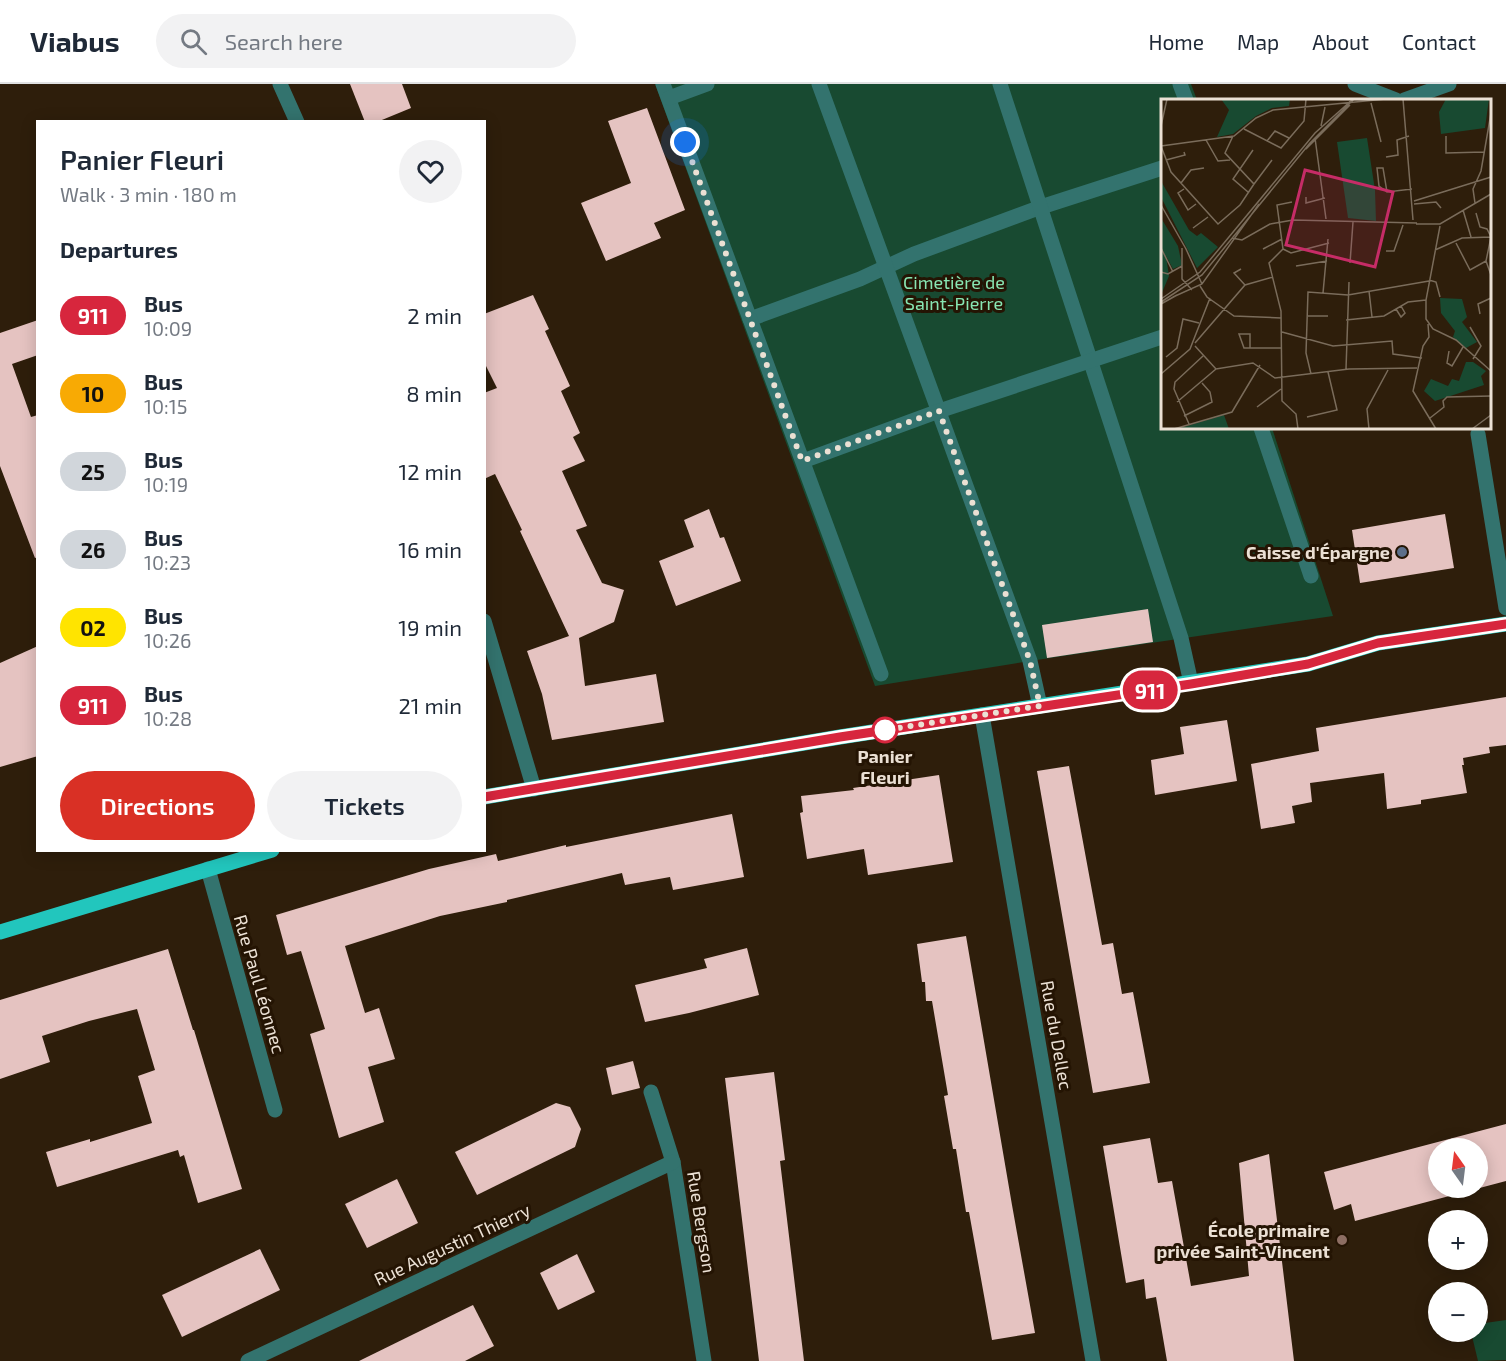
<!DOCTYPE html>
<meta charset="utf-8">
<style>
:root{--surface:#fff;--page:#f2f2f3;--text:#1f2937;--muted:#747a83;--line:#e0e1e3;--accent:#d93025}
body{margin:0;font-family:"Exo 2",sans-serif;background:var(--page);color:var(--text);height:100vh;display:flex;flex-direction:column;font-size:22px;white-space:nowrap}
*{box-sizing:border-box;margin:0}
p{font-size:20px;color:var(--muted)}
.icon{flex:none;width:33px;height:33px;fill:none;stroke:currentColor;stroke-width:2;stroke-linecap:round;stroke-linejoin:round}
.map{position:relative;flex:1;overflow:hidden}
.drawer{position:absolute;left:36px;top:36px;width:450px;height:732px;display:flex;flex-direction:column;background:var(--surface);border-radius:0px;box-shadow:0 3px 15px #0003}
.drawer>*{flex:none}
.badge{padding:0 12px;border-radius:20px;font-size:21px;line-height:39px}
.needle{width:39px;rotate:346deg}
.buttons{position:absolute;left:1428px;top:1054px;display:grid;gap:12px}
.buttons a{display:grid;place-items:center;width:60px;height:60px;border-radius:50%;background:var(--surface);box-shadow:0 3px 15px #0003;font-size:30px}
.you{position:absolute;width:30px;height:30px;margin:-15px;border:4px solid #fff;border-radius:50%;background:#1a73e8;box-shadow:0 0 0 9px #1a73e833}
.map>.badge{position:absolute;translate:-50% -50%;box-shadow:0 0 0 3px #fff}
h2{padding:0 24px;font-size:22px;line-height:54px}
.round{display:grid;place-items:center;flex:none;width:63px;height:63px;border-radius:32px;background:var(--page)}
.headline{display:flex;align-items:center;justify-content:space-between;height:102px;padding:0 24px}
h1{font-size:28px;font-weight:600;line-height:45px}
.cta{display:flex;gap:12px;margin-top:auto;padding:12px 24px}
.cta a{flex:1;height:69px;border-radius:36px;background:var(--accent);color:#fff;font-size:24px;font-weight:600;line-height:69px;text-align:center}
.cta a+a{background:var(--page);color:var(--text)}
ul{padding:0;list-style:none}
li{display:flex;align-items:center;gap:18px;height:78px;padding:0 24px}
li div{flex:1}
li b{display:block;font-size:22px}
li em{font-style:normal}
li .badge{min-width:66px;font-weight:700;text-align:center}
header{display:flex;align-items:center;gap:36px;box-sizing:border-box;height:84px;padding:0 30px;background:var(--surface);border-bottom:2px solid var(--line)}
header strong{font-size:28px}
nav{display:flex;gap:33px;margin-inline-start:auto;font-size:21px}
.search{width:420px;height:54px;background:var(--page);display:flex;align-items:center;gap:15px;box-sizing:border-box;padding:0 21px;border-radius:33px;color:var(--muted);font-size:22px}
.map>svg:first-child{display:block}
</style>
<header>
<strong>Viabus</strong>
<div class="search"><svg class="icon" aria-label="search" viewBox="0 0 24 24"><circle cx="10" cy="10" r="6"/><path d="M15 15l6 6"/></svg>Search here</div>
<nav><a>Home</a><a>Map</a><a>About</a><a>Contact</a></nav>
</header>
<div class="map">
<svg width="1506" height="1277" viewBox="0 0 1506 1277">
<rect width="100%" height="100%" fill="#2e1e0b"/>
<!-- green -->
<g fill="#184a31">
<polygon points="655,0 1191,0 1197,16 1162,16 1162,344 1272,344 1333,532 1030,577 875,602"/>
<polygon points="1506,1236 1506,1276 1478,1277 1471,1248 1478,1248 1478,1240"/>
</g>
<!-- building -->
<g fill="#e5c3c1" fill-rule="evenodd">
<polygon points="350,0 402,0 411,24 377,38 365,38"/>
<polygon points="647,24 685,126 654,139 661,154 606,177 581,119 631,99 608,37"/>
<polygon points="533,211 549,245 545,247 570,302 561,307 580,349 573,353 585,377 562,387 587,442 576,446 602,499 624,506 614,538 579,554 585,602 656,590 664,638 552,656 542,610 527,567 569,552 520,447 522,446 495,390 484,395 484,309 497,304 484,278 484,230"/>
<polygon points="38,236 38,271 12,280 31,333 38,331 38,473 35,474 0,382 0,249"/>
<polygon points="709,425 720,454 724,453 741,497 676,522 659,477 694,463 684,436"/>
<polygon points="1445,430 1454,484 1360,499 1352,446"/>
<polygon points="1148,525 1153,558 1047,574 1042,541"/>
<polygon points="38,562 38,672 0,683 0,579"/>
<polygon points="1506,613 1506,661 1489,663 1490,669 1463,674 1464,681 1462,681 1467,709 1421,716 1421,720 1387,725 1384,689 1310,699 1312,718 1292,722 1295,739 1261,745 1251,680 1319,667 1316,644"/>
<polygon points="1227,636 1237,697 1155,711 1151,676 1184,670 1180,643"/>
<polygon points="1069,682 1102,861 1113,859 1122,910 1133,908 1150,999 1093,1009 1037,687"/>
<polygon points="939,691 953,778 868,791 864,765 807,775 800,729 803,728 801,712 854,706 853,704"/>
<polygon points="732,730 744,793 673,806 670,793 625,801 622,789 507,816 507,818 440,832 345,862 365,929 379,924 395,975 368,983 384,1038 339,1054 310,950 325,945 301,867 287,871 276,831 429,785 496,770 498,777 566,761 566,763"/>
<polygon points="966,852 1012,1121 1035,1249 992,1256 969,1128 966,1128 956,1065 953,1065 944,1012 948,1011 932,917 926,917 925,898 922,898 917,860"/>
<polygon points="747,864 759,911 689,929 645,938 635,901 707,884 704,875"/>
<polygon points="168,865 193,946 194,946 242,1105 198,1119 184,1071 180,1073 178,1066 57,1103 46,1068 90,1055 90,1058 152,1039 138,992 155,986 137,925 89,937 42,952 50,978 0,995 0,916"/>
<polygon points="633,977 640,1004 612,1011 606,984"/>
<polygon points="774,988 785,1076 780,1077 804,1277 759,1277 725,994"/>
<polygon points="556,1019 570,1023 581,1045 575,1063 477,1111 455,1068"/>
<path d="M1506 1040V1097L1355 1137 1351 1120 1334 1126 1324 1088ZM1438 1065H1478V1104H1438Z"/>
<polygon points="1150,1054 1158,1099 1172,1097 1191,1202 1249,1192 1239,1079 1269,1070 1294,1277 1167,1277 1156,1213 1146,1215 1144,1195 1126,1199 1103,1062"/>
<polygon points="397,1095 418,1139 367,1164 345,1120"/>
<polygon points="260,1165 280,1206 182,1253 162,1211"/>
<polygon points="577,1170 595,1208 558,1226 540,1189"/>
<polygon points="473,1221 494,1262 465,1277 359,1277"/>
</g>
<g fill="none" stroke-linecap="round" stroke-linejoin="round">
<!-- minor -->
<g stroke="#33736e" stroke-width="15">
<polyline points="280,0 297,38"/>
<polyline points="663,0 750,235 860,195 914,170 1041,123 1162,84"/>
<polyline points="819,0 1030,577 1040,622"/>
<polyline points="1000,0 1181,554 1191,599"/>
<polyline points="1180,0 1186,16"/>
<polyline points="1355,0 1396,16"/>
<polyline points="669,14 707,0"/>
<polyline points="1404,16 1449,0"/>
<polyline points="750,235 881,590"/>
<polyline points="1261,344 1311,492"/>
<polyline points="1478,350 1506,524"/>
<polyline points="803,377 939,327 1162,253"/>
<polyline points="484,537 534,705"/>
<polyline points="982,631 1093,1277"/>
<polyline points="208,785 275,1026"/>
<polyline points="651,1008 673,1078 704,1277"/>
<polyline points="248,1277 673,1078"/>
</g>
<!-- major -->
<g stroke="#22c6bd" stroke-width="15">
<polyline points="484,713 840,653 1308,580 1378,559 1506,540"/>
<polyline points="0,848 272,766"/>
</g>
</g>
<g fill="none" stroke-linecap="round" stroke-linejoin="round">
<defs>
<polyline id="line" points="484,713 840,653 1191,600 1308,580 1378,559 1506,540"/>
</defs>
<!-- line casing -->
<use href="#line" stroke="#fff" stroke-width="14"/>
<!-- line -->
<use href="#line" stroke="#d7263d" stroke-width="9"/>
<!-- walk -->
<polyline stroke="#ebe0d4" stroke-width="6" stroke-dasharray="0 10.8" points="685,58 802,377 939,327 1030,577 1040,622 885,646"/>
</g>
<!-- markers -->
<circle fill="#5c6f8a" stroke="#241403" stroke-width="2" cx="1402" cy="468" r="6"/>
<circle fill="#fff" stroke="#d7263d" stroke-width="3" cx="885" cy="646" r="12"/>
<circle fill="#8d6e63" stroke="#241403" stroke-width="2" cx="1342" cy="1156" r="6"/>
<g text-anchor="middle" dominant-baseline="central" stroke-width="6" stroke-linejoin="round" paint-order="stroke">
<!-- park labels -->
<g font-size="18" fill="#88e6b3" stroke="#241403">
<text x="954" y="198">Cimetière de<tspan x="954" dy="21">Saint-Pierre</tspan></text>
</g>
<!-- poi labels -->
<g font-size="18" font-weight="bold" fill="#ebe0d4" stroke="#241403" text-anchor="end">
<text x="1390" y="468">Caisse d'Épargne</text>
<text x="1330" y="1146">École primaire<tspan x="1330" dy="21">privée Saint-Vincent</tspan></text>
</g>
<!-- stop labels -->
<g font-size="18" font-weight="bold" fill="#ebe0d4" stroke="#241403">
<text x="885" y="672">Panier<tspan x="885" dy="21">Fleuri</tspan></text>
</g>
<!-- street labels -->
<g font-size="18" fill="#ebe0d4" stroke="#241403">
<text transform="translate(260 900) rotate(74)">Rue Paul Léonnec</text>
<text transform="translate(1057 951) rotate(80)">Rue du Dellec</text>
<text transform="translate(702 1138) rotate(81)">Rue Bergson</text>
<text transform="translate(452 1160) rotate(-25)">Rue Augustin Thierry</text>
</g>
</g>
<!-- overview -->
<g transform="translate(1161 15)">
<rect width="330" height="330" fill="#2e1e0b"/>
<path d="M60 0H129L128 7 111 9 95 17 72 35 56 38 68 11ZM285 0H328L324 29 280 35 278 13ZM206 39 214 91 215 122 187 119 176 43ZM0 82 28 131 36 137 40 134 57 148 36 169 0 98ZM0 119 17 147 21 166 12 170 5 157 8 177 0 196ZM279 199 301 200 306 218 301 223 316 243 305 249 292 238 294 232 280 214ZM305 263H312L325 272 320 277 323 286 274 302 263 292 270 280 287 287 291 280 298 282ZM63 316 68 330H16Z" fill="#184a31"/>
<path fill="none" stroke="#7a6c5b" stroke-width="1.5" d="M242 0 252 121M210 4 220 43M0 27 6 0M160 27 164 8M83 30 120 49 143 22 145 0M72 37 64 54 93 85 111 61M285 37V54L323 53M154 39 165 120M45 41 57 62 69 61M106 42 114 32 128 39M0 47 73 37 95 19 112 11 225 0M0 47 10 73 57 125 79 106 93 85M145 50 189 6M225 58 237 56 236 41 248 37M5 61 24 56 23 53M20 84 30 71 43 69M23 90 17 94 27 111 35 105M87 93 72 80 92 51M226 93 218 87 216 69H222L226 93 251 90M145 98V104L164 99M253 102 330 78M314 104 312 90 320 72 330 14M253 105 275 103 280 109M0 106 25 150M302 111 310 138M315 114 319 128 326 130 330 138 325 162 330 176M255 125H279L330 95M279 127 265 201V220L272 230 295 241 330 272M32 129 47 118M71 139 81 141 109 125 132 121 256 124M295 144 309 171 325 162M0 149 12 173M21 149V180L31 191M25 150 41 185M102 150 121 140M122 150 108 164 120 212 121 302 135 315 137 330M122 150 116 106 131 103M122 150 130 154 168 144M274 151 301 139 330 138M225 152H233L242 126M189 164 192 123M135 167 166 162M80 170 73 174 84 186M0 173 7 175 21 167M268 181 275 183 279 198M39 187 46 198 73 217 120 219M208 192 211 218M162 194 167 140M12 198 41 185 98 105M0 200 39 173 154 34 192 0M0 203 41 176 149 44 193 0M0 205 16 196M235 210 240 218 244 214 240 207M319 215 317 205 330 199M147 217H167M185 221 223 217 247 203 265 201M267 225 268 238 262 247 252 292 275 330M309 228 320 247 312 260M121 233 172 247 231 242 232 255 261 259M34 244 84 186 112 178M34 247 55 270 92 264 114 279 188 270 256 269M89 249V235H78L83 249H120M288 252 286 264 291 267 302 248M5 258 16 249 22 220 38 224M185 270 188 183M0 275 29 250 49 199M150 275 145 254 147 193 187 196 268 182M16 303 55 270M96 308 120 290M23 317 51 303 49 293 41 284M146 318 176 311 167 273M269 319 283 308 282 302 286 298 330 297M28 325 13 290 14 283 42 257M13 330 71 313 99 266M208 330 206 310 227 271M311 330 330 316"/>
<path fill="#c62c67" fill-opacity="0.15" stroke="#c62c67" stroke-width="3" d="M144 71 232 93 214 168 125 146Z"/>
<rect width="330" height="330" fill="none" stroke="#ebe0d4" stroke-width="3"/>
</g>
</svg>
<div class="buttons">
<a><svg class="needle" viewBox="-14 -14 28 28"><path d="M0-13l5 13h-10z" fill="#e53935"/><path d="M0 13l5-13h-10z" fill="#747a83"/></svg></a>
<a>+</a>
<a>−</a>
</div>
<div class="you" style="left:685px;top:58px"></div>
<b class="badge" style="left:1150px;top:606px;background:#d7263d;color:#fff">911</b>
<section class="drawer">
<div class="headline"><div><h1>Panier Fleuri</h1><p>Walk · 3 min · 180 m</p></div><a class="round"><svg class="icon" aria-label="heart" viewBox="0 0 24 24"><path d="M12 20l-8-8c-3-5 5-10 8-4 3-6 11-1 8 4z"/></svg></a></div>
<h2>Departures</h2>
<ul>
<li><span class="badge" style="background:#d7263d;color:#fff">911</span><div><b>Bus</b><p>10:09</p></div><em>2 min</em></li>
<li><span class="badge" style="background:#f8aa04;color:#111">10</span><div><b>Bus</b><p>10:15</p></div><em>8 min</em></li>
<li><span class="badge" style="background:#d1d6db;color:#111">25</span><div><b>Bus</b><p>10:19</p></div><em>12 min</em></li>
<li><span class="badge" style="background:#d1d6db;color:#111">26</span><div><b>Bus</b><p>10:23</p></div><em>16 min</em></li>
<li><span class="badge" style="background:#ffe400;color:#111">02</span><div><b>Bus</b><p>10:26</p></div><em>19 min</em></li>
<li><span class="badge" style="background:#d7263d;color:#fff">911</span><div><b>Bus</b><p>10:28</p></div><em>21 min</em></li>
</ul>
<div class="cta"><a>Directions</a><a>Tickets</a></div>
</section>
</div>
